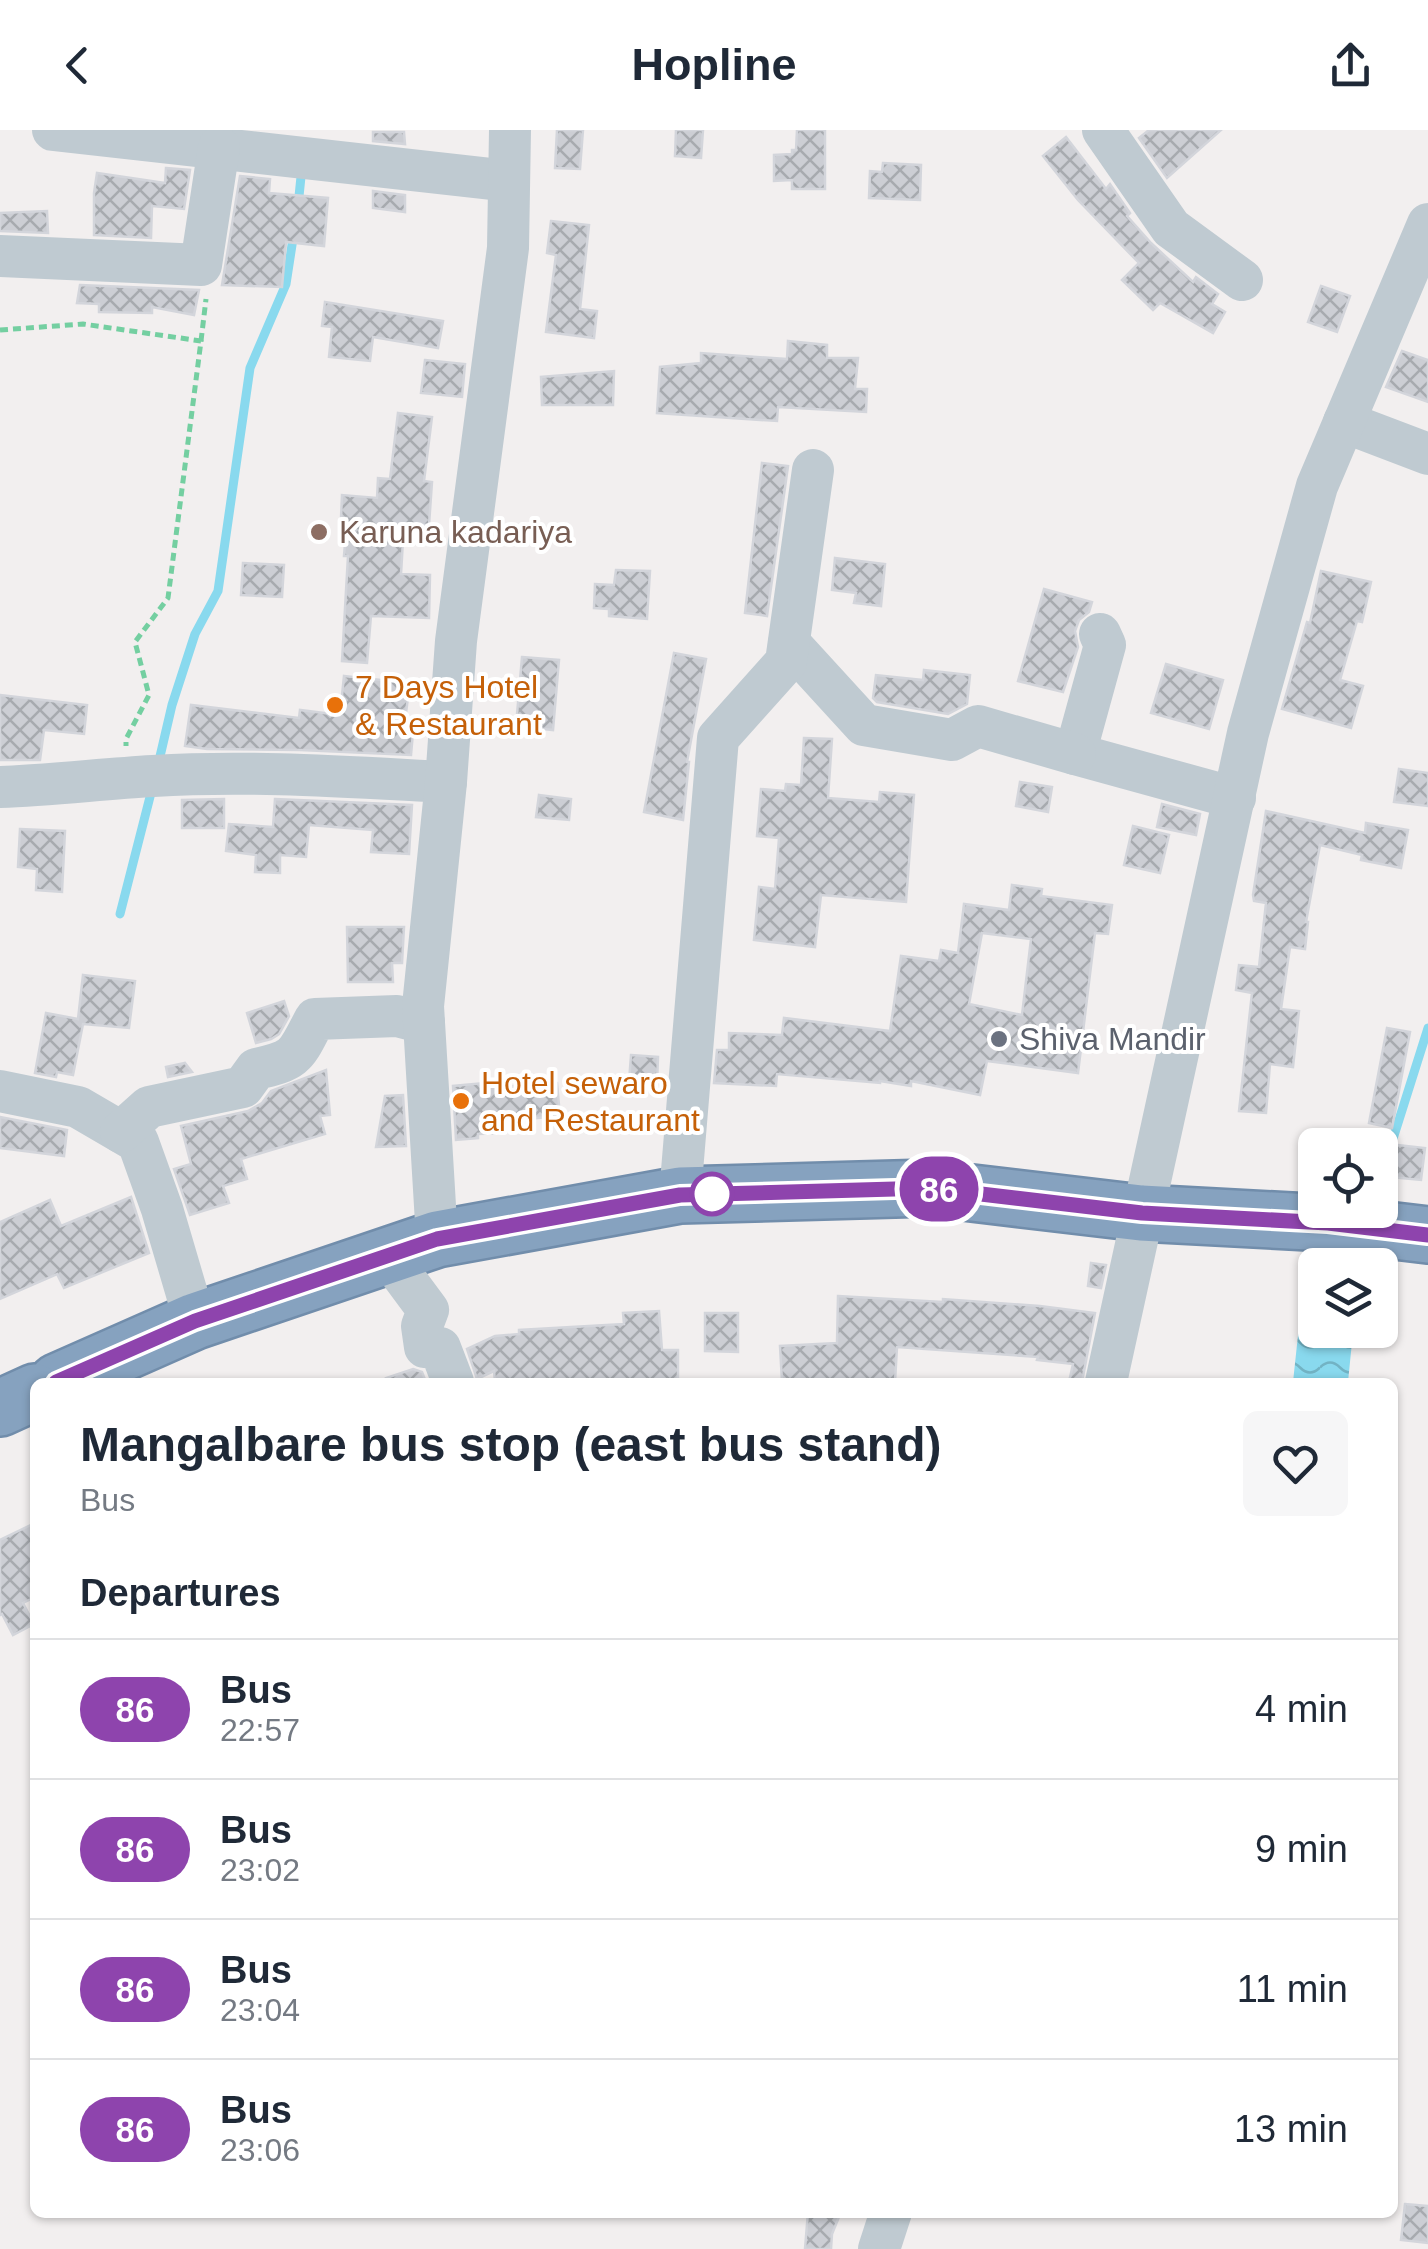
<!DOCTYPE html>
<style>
:root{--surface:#fff;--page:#f6f6f7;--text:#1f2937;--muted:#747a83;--line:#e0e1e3}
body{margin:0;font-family:Helvetica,sans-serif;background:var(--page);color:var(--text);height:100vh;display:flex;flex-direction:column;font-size:38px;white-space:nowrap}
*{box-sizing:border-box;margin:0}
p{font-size:32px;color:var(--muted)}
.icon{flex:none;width:55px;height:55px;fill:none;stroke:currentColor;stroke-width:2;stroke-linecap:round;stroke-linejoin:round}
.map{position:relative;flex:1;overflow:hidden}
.panel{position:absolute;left:30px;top:1248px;width:1368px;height:840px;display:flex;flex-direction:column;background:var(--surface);border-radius:15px;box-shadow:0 2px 8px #0004}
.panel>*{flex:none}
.badge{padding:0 20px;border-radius:32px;font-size:35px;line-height:65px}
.controls{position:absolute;left:1298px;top:998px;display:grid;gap:20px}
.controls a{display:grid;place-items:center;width:100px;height:100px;border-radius:15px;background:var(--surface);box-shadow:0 2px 8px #0004;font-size:50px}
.map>.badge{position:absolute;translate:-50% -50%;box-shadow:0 0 0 5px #fff}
h2{padding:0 50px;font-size:38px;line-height:90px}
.round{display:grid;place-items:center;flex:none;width:105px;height:105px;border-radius:15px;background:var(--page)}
.head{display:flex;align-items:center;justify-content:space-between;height:170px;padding:0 50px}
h1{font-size:48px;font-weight:600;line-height:75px}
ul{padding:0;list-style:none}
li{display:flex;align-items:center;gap:30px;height:140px;padding:0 50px;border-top:2px solid var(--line)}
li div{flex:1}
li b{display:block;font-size:38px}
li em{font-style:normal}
li .badge{min-width:110px;font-weight:700;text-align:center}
header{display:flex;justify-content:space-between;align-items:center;height:130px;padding:0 50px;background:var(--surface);font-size:45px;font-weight:600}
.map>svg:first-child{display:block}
</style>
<header><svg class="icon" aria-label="back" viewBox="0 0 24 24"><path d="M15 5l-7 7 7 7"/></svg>Hopline<svg class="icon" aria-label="share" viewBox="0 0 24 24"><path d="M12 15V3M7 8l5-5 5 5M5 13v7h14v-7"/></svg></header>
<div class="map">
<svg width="1428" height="2119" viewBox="0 0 1428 2119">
<defs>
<pattern id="water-waves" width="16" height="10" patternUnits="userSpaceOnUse" patternTransform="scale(2.5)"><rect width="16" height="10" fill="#89d9ee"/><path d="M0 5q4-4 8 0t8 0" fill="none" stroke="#72b3c4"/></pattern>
<pattern id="building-cross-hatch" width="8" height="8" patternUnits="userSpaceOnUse" patternTransform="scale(2.5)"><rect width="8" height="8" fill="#ccced4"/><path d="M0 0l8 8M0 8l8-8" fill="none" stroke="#a7aaaf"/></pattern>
</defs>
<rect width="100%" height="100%" fill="#f2efef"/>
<!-- water -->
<polygon fill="url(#water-waves)" points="1299,1196 1315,1198 1315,1200 1353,1202 1348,1252 1293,1252"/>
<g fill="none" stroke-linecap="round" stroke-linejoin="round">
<!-- stream -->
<g stroke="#89d9ee" stroke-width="9">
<polyline points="298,76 302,37"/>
<polyline points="158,635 172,575 195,504 218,461 250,238 286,154 294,102"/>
<polyline points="120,784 152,659"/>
<polyline points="1392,1012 1428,898"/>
</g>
</g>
<!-- building -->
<g fill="url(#building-cross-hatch)" stroke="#d3d5db" stroke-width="2.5" fill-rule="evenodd">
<polygon points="557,0 583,0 580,39 555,38"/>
<polygon points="676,0 703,0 701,28 675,26"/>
<polygon points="797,0 825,0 825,59 792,59 792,50 774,51 774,25 792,24 792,20 796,20"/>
<polygon points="1149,0 1221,0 1167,48 1139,8"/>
<polygon points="373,2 404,2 405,14 373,11"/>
<polygon points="1066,7 1106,59 1110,54 1130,83 1127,86 1151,113 1193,152 1196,147 1218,164 1212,174 1225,182 1213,203 1160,173 1153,180 1122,150 1139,133 1078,70 1043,26"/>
<polygon points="883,33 921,35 920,70 869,68 870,41 882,42"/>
<polygon points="166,38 190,40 184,79 152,76 151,108 94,105 94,63 97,43 165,53"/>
<polygon points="240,46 270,49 269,63 328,68 324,116 286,112 282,157 222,155"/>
<polygon points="373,61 405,65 405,82 373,78"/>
<polygon points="47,81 48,103 0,101 0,83"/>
<polygon points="551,91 589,95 580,179 597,181 594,208 546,202 556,125 547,123"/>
<polygon points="80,155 199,160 194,185 152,177 152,183 99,182 99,174 77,173"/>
<polygon points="1321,156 1350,166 1337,202 1308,192"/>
<polygon points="325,172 443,191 438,218 373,207 370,231 329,227 332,197 322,196"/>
<polygon points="788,211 827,215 827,228 858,228 855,259 867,259 866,282 778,277 777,291 657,283 660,237 701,233 701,223 787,229"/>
<polygon points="1402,221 1428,230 1428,272 1386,257"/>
<polygon points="425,230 465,234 462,267 421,263"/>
<polygon points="614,241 613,275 542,275 541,247"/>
<polygon points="398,283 432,287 424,351 432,352 429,395 404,394 401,444 430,445 429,488 371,486 367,533 342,531 348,426 344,426 347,388 341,388 342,365 377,368 378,348 390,349"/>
<polygon points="762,333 788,336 767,486 745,483"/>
<polygon points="835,428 885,434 881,476 854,473 856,463 832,460"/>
<polygon points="243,433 284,435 282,467 241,465"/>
<polygon points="616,440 650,441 647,489 609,486 609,479 594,478 595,454 614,455"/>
<polygon points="1321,441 1371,452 1362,492 1357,491 1340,550 1363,556 1351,598 1282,579 1307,492 1310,493"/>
<polygon points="1044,459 1092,472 1089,482 1079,490 1075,501 1078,517 1063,562 1018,551"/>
<polygon points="674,523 706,529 687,632 689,632 683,690 644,682"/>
<polygon points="522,527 559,530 553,600 516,596"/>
<polygon points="1166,534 1223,550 1209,599 1151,583"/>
<polygon points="924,540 970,545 967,574 948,584 877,572 873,568 876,545 923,550"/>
<polygon points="344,546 410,553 405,590 414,591 411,625 300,620 207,619 185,616 191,575 299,588 300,580 340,585"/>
<polygon points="0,565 87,575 84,604 44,600 40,630 0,630"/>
<polygon points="804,608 832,609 828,668 879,672 880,662 914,665 906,772 821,765 815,817 754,810 759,757 775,759 779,708 757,706 761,659 785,661 786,654 801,655"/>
<polygon points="1399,639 1428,643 1428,676 1394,672"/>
<polygon points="1020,652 1052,657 1048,682 1016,676"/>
<polygon points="539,665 571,669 569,690 536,687"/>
<polygon points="224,669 224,698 182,698 182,670"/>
<polygon points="275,669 412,675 409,724 371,722 373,700 309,695 306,727 280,725 280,743 255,742 256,725 226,721 229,694 273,697"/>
<polygon points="1162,674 1200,684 1196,705 1157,697"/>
<polygon points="1266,681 1365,703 1366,693 1408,700 1401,738 1361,730 1362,725 1320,715 1306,792 1308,792 1305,819 1290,817 1281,879 1299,881 1293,937 1270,934 1266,983 1239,981 1252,863 1236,860 1239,835 1259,837 1266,773 1254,771 1253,765"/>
<polygon points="1133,696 1169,705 1160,743 1124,735"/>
<polygon points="20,699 65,701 62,762 36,760 37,739 18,737"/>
<path d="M1012 755 1042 759 1041 766 1112 775 1108 804 1095 803 1078 943 987 931 980 965 911 951V956L880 951V953L777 944 776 956 714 953 717 920H729V903L782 905 784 888 890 901 901 826 939 831 941 820 958 823 964 774 1009 780ZM982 803 1031 809 1022 885 969 874Z"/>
<polygon points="347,797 404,797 402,833 392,833 393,852 348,852"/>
<polygon points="83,845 135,851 129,898 83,894 73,945 57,942 56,947 35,943 46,883 78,889"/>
<polygon points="284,871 289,886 279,904 271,909 256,913 247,883"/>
<polygon points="1387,898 1410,902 1392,998 1369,993"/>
<polygon points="631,925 658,927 657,954 629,952"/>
<polygon points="185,933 192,942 168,947 166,937"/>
<polygon points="326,940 330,985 320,986 325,1004 241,1029 247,1049 223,1056 229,1073 190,1085 174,1039 191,1034 181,996 248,981 262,973 271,961"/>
<polygon points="495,952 495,957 557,953 560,986 503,991 503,1003 478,1004 478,1008 456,1010 453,956"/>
<polygon points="403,965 406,1016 376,1017 385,966"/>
<polygon points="0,987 67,1000 64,1026 0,1018"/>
<polygon points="1380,1013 1425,1018 1421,1050 1380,1046"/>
<polygon points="131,1067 149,1123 64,1158 57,1144 0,1169 0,1092 50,1070 61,1096"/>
<polygon points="1091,1133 1106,1135 1101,1158 1088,1156"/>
<polygon points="838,1166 943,1172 943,1169 1040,1176 1095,1183 1082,1252 1069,1252 1073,1234 1037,1230 1038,1227 897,1217 895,1252 782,1252 780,1216 837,1213"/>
<polygon points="659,1181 662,1220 678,1220 678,1252 495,1252 494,1241 477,1249 467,1219 495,1206 519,1204 519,1200 624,1194 623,1183"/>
<polygon points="705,1183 738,1183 738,1222 705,1221"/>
<polygon points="413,1239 422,1242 426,1252 387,1252 386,1248"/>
<polygon points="35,1393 35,1467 23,1473 34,1494 13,1505 2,1484 0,1485 0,1410"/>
<polygon points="1405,2074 1428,2076 1428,2113 1401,2110"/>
<polygon points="808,2082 841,2082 832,2104 831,2119 805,2119"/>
</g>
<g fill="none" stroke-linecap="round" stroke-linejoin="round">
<defs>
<g id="highway">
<polyline points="57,1252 195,1191 437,1109 680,1065 930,1058 1141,1083 1328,1093 1428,1105"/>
<polyline points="0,1278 35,1262"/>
</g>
</defs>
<!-- highway casing -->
<use href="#highway" stroke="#718dab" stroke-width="60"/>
<!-- path -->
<g stroke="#74cfa1" stroke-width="5" stroke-dasharray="8 5" stroke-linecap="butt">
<polyline points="0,200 83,194 201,211 168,468 135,512 149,565 126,609 126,616"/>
<polyline points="201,211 206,169"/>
</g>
<!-- minor -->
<g stroke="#bfcad1" stroke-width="42">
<polyline points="53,0 509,51"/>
<polyline points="1103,0 1171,98 1242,150"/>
<polyline points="0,126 201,135 219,17"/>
<polyline points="1344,292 1428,324"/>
<polyline points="1100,504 1105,515 1075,624 1235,668"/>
<polyline points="789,513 864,595 952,610 978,596 1075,624"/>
<path d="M0 657C51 655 102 649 153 646 251 640 348 647 446 652"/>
<polyline points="0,961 78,977 138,1012 162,1079 195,1191"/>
<path d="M121 1002 149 977 243 957 256 939C298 930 296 925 315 889L397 886 424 893"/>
<polyline points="680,1065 718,608 786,532 813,340"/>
<polyline points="437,1109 423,876 446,652 456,511 508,118 510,0"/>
<polyline points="388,1126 428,1180 422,1196 425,1217 440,1218 453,1252"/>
<polyline points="1106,1252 1248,603 1317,356 1428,94"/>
<polyline points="879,2119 891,2082"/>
</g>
<!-- highway -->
<use href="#highway" stroke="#86a2bf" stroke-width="55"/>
</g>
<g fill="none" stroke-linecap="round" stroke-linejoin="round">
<defs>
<polyline id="line" points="56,1252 195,1191 437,1109 680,1065 930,1058 1142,1083 1328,1093 1428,1105"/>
</defs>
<!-- line casing -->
<use href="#line" stroke="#fff" stroke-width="22"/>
<!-- line -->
<use href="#line" stroke="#8e44ad" stroke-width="15"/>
</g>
<!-- markers -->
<circle fill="#8d6e63" stroke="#fff" stroke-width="4" cx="319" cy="402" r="10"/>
<g fill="#e8710a" stroke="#fff" stroke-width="4">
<circle cx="335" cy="575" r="10"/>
<circle cx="461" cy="971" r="10"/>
</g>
<circle fill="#6b7280" stroke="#fff" stroke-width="4" cx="999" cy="909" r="10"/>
<circle fill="#fff" stroke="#8e44ad" stroke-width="5" cx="712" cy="1064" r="20"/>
<g text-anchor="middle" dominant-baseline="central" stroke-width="8" stroke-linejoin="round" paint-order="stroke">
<!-- education labels -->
<g font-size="32" fill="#785e54" stroke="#fff" text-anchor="start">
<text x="339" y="402">Karuna kadariya</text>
</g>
<!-- food labels -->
<g font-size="32" fill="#c56008" stroke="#fff" text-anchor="start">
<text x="355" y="557">7 Days Hotel<tspan x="355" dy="37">&amp; Restaurant</tspan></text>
<text x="481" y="953">Hotel sewaro<tspan x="481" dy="37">and Restaurant</tspan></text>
</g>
<!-- worship labels -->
<g font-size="32" fill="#5b616d" stroke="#fff" text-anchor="start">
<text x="1019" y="909">Shiva Mandir</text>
</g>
</g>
</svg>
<div class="controls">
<a><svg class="icon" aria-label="locate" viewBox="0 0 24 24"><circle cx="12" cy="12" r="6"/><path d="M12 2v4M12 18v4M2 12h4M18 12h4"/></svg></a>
<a><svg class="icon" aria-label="layers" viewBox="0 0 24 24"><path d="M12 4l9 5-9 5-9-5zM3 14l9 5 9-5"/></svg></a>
</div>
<b class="badge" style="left:939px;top:1059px;background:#8e44ad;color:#fff">86</b>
<section class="panel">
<div class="head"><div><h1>Mangalbare bus stop (east bus stand)</h1><p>Bus</p></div><a class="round"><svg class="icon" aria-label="heart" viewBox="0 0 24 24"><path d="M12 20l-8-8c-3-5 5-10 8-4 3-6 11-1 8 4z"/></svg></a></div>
<h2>Departures</h2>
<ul>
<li><span class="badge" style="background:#8e44ad;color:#fff">86</span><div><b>Bus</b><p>22:57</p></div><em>4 min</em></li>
<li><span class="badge" style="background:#8e44ad;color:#fff">86</span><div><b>Bus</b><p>23:02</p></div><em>9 min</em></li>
<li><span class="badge" style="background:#8e44ad;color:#fff">86</span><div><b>Bus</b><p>23:04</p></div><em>11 min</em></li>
<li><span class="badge" style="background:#8e44ad;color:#fff">86</span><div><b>Bus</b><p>23:06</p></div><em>13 min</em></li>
</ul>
</section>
</div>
